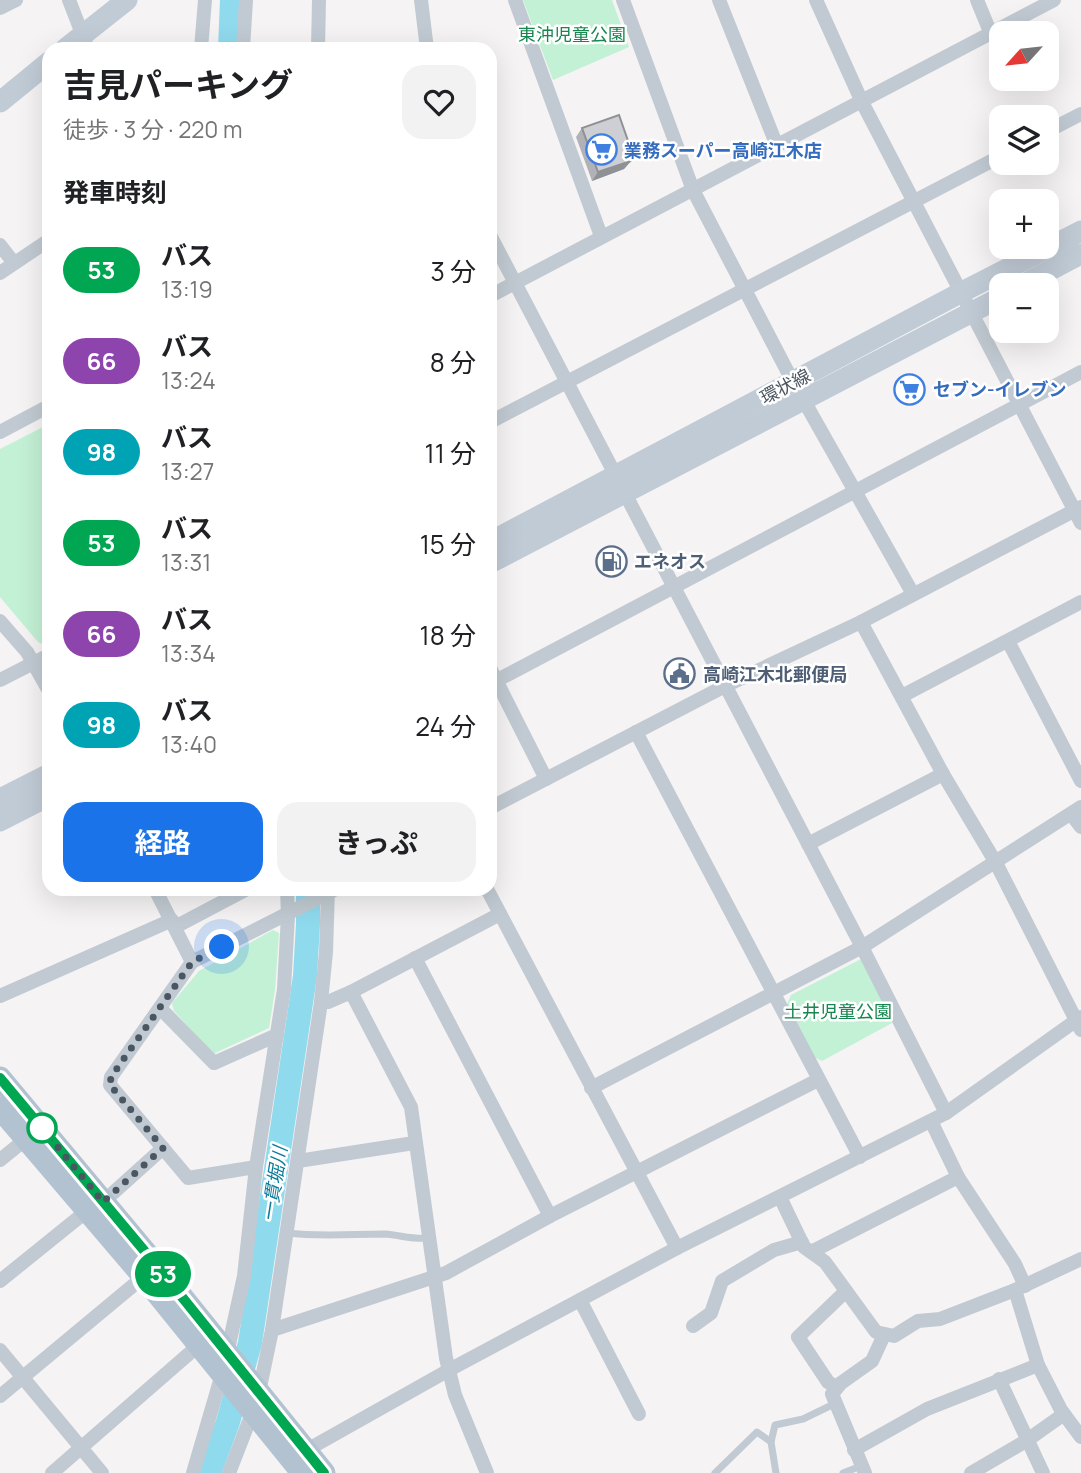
<!DOCTYPE html>
<html lang="ja">
<meta charset="utf-8">
<style>
:root{--surface:#fff;--page:#f2f2f2;--text:#202124;--muted:#757577;--accent:#1a73e8}
body{margin:0;font-family:Manrope,"Noto Sans JP",sans-serif;background:var(--page);color:var(--text);height:100vh;display:flex;flex-direction:column;font-size:26px;white-space:nowrap}
*{box-sizing:border-box;margin:0}
p{font-size:23px;color:var(--muted)}
.icon{flex:none;width:38px;height:38px;fill:none;stroke:currentColor;stroke-width:2;stroke-linecap:round;stroke-linejoin:round}
.map{position:relative;flex:1;overflow:hidden}
.sheet{position:absolute;left:42px;top:42px;width:455px;height:854px;display:flex;flex-direction:column;background:var(--surface);border-radius:21px;box-shadow:0 7px 28px #0002}
.sheet>*{flex:none}
.badge{padding:0 14px;border-radius:23px;font-size:24px;line-height:46px}
.needle{width:46px;rotate:243deg}
.buttons{position:absolute;left:989px;top:21px;display:grid;gap:14px}
.buttons a{display:grid;place-items:center;width:70px;height:70px;border-radius:14px;background:var(--surface);box-shadow:0 7px 28px #0002;font-size:35px}
.you{position:absolute;width:35px;height:35px;margin:-18px;border:5px solid #fff;border-radius:50%;background:#1a73e8;box-shadow:0 0 0 10px #1a73e833}
.map>.badge{position:absolute;translate:-50% -50%;box-shadow:0 0 0 4px #fff}
h2{padding:0 21px;font-size:26px;line-height:63px}
.round{display:grid;place-items:center;flex:none;width:74px;height:74px;border-radius:21px;background:var(--page)}
.headline{display:flex;align-items:center;justify-content:space-between;height:119px;padding:0 21px}
h1{font-size:33px;font-weight:700;line-height:52px}
.action{display:flex;gap:14px;margin-top:auto;padding:14px 21px}
.action a{flex:1;height:80px;border-radius:21px;background:var(--accent);color:#fff;font-size:28px;font-weight:700;line-height:80px;text-align:center}
.action a+a{background:var(--page);color:var(--text)}
ul{padding:0;list-style:none}
li{display:flex;align-items:center;gap:21px;height:91px;padding:0 21px}
li div{flex:1}
li b{display:block;font-size:26px}
li em{font-style:normal}
li .badge{min-width:77px;font-weight:700;text-align:center}
.map>svg:first-child{display:block}
</style>
<div class="map">
<svg width="1081" height="1473" viewBox="0 0 1081 1473">
<rect width="100%" height="100%" fill="#f5f3f3"/>
<!-- park -->
<g fill="#c3f1d5">
<polygon points="523,0 612,0 629,47 553,80"/>
<polygon points="49,424 49,645 46,646 38,642 0,597 0,449"/>
<polygon points="273,930 279,933 275,990 269,1028 213,1054 174,1011 172,1003 199,971"/>
<polygon points="863,958 892,1023 822,1061 812,1056 787,1004 791,995"/>
</g>
<g fill="none" stroke-linecap="round" stroke-linejoin="round">
<!-- river -->
<g stroke="#90daee" stroke-width="24">
<polyline points="230,49 232,0"/>
<polyline points="209,1473 228,1422 250,1343 305,976 308,924 308,889"/>
</g>
<!-- lane -->
<g stroke="#c1cad2" stroke-width="7">
<path d="M287 1233C320 1237 352 1234 385 1234 400 1235 414 1240 429 1238"/>
<polyline points="715,1473 757,1432 771,1442"/>
<polyline points="776,1473 771,1442 775,1425 803,1419 834,1404"/>
<polyline points="843,1473 861,1466"/>
</g>
<!-- street -->
<g stroke="#c1cad2" stroke-width="14">
<polyline points="69,0 88,49"/>
<polyline points="421,0 427,49"/>
<polyline points="515,0 601,236"/>
<polyline points="623,0 693,190 793,382"/>
<polyline points="719,0 777,146"/>
<polyline points="816,0 862,102 1081,523"/>
<polyline points="977,0 991,34"/>
<polyline points="0,8 16,0"/>
<polyline points="201,49 205,0"/>
<polyline points="243,49 246,0"/>
<polyline points="318,49 319,0"/>
<polyline points="1046,132 1081,114"/>
<polyline points="490,235 862,947 946,1113"/>
<polyline points="0,245 14,263"/>
<polyline points="0,273 49,240"/>
<polyline points="490,296 1054,0"/>
<polyline points="803,399 913,594"/>
<polyline points="490,422 1001,156"/>
<polyline points="0,432 49,406"/>
<polyline points="0,621 27,652 49,691"/>
<polyline points="861,622 943,774 996,863 1081,1030"/>
<polyline points="1008,641 1081,781"/>
<polyline points="490,668 546,779"/>
<polyline points="0,680 49,655"/>
<polyline points="490,684 1081,372"/>
<polyline points="902,696 1081,602"/>
<polyline points="636,732 860,1157"/>
<polyline points="490,808 725,686 861,622 1081,507"/>
<polyline points="1071,814 1081,827"/>
<polyline points="808,844 943,774"/>
<polyline points="155,889 192,962"/>
<polyline points="487,889 677,1248"/>
<polyline points="175,927 247,889"/>
<polyline points="415,958 550,1216"/>
<polyline points="351,992 411,1107 446,1358 455,1395 487,1473"/>
<polyline points="0,996 172,920"/>
<polyline points="321,1002 328,1002 351,992 500,914"/>
<polyline points="160,1008 214,1063 277,1035"/>
<polyline points="591,1088 862,947 1081,807"/>
<polyline points="931,1121 958,1177 1015,1264 1025,1286"/>
<polyline points="0,1160 26,1139"/>
<polyline points="298,1161 414,1143"/>
<polyline points="256,1167 188,1178 110,1085 111,1077 192,962 334,890"/>
<polyline points="780,1197 804,1247 825,1262 876,1332 894,1336 918,1321 940,1319 1015,1290"/>
<polyline points="103,1202 163,1148"/>
<polyline points="811,1252 958,1177"/>
<polyline points="1081,1259 1015,1290 1038,1365 1061,1410 1081,1437"/>
<polyline points="0,1281 88,1210"/>
<polyline points="580,1300 639,1414"/>
<polyline points="693,1326 711,1313 722,1281 774,1250 802,1242"/>
<polyline points="272,1330 446,1273 550,1216 818,1080"/>
<polyline points="0,1350 102,1473"/>
<polyline points="227,1354 244,1276 256,1167 284,989 288,915 287,889"/>
<polyline points="999,1379 1043,1473"/>
<polyline points="836,1387 828,1382 798,1337 846,1291"/>
<polyline points="259,1392 272,1330 321,1002 326,952 328,889"/>
<polyline points="0,1396 148,1273"/>
<polyline points="854,1450 927,1409 1038,1365"/>
<polyline points="305,1451 449,1370 677,1248 946,1113 1081,1017"/>
<polyline points="52,1473 199,1345"/>
<polyline points="193,1473 222,1374"/>
<polyline points="229,1473 253,1411"/>
<polyline points="865,1473 832,1394 841,1383 872,1361 884,1335"/>
<polyline points="971,1473 1026,1441 1064,1414"/>
</g>
<!-- secondary -->
<g stroke="#c1cbd6" stroke-width="21">
<polyline points="65,49 127,0"/>
<polyline points="0,102 49,62"/>
<polyline points="1022,285 1081,254"/>
<polyline points="490,542 960,293 1081,231"/>
<polyline points="490,563 1001,297"/>
<polyline points="0,799 49,774"/>
<polyline points="0,821 49,796"/>
</g>
<!-- primary -->
<g stroke="#b3c2d1" stroke-width="23">
<polyline points="0,1078 157,1266 324,1473"/>
<polyline points="0,1108 144,1277 301,1471"/>
</g>
</g>
<!-- wall -->
<polygon fill="#b0b2b7" points="582,128 631,161 624,169 592,181 576,137"/>
<!-- shaded-wall -->
<polygon fill="#909195" points="631,161 624,169 592,181 598,172"/>
<!-- building -->
<polygon fill="#cdcfd5" stroke="#909195" stroke-width="2" points="619,115 633,155 631,161 598,172 582,128"/>
<g fill="none" stroke-linecap="round" stroke-linejoin="round">
<defs>
<polyline id="line" points="0,1078 157,1266 324,1473"/>
</defs>
<!-- line casing -->
<use href="#line" stroke="#fff" stroke-width="16"/>
<!-- line -->
<use href="#line" stroke="#00a651" stroke-width="10"/>
<!-- walk -->
<polyline stroke="#4a5661" stroke-width="7" stroke-dasharray="0 12.6" points="42,1128 103,1202 163,1148 110,1085 111,1077 192,962 222,947"/>
</g>
<!-- icons -->
<defs>
<symbol id="supermarket-ring" viewBox="-11 -11 22 22"><circle r="9.5" fill="#fff" stroke="#3f7fe0" stroke-width="1.5"/><path d="M-6-5.5h2.5l.6 2H6L4.5 2H-2.5L-4.4-4H-6ZM-1.5 3.2a1.3 1.3 0 1 0 .1 0ZM3 3.2a1.3 1.3 0 1 0 .1 0Z" fill="#3f7fe0"/></symbol>
<symbol id="fuel-ring" viewBox="-11 -11 22 22"><circle r="9.5" fill="#fff" stroke="#5c6f8a" stroke-width="1.5"/><path d="M-5.5-6h7V0h2V4h1.3V-2.5L3-4.5l.8-.8L6-3V5H2.5V1h-1V6h-7ZM-4.2-4.7v3.2H.2V-4.7Z" fill="#5c6f8a"/></symbol>
<symbol id="civic-ring" viewBox="-11 -11 22 22"><circle r="9.5" fill="#fff" stroke="#5c6f8a" stroke-width="1.5"/><path d="M-.6-6.5H3V-4.5H.6V-3L4-1V1h2V6H-6V1h2V-1L-.6-3ZM-1.2 2.5V6h2.4V2.5Z" fill="#5c6f8a"/></symbol>
</defs>
<g fill-rule="evenodd">
<use href="#supermarket-ring" x="584" y="132" width="35" height="35"/>
<use href="#supermarket-ring" x="892" y="372" width="35" height="35"/>
<use href="#fuel-ring" x="594" y="544" width="35" height="35"/>
<use href="#civic-ring" x="662" y="656" width="35" height="35"/>
</g>
<!-- markers -->
<circle fill="#fff" stroke="#00a651" stroke-width="3.5" cx="42" cy="1128" r="14"/>
<g text-anchor="middle" dominant-baseline="central" stroke-width="5" stroke-linejoin="round" paint-order="stroke">
<!-- park labels -->
<g font-size="18" fill="#17864f" stroke="#fff">
<text x="572" y="34">東沖児童公園</text>
<text x="838" y="1011">土井児童公園</text>
</g>
<!-- shop labels -->
<g font-size="18" font-weight="bold" fill="#366cbe" stroke="#fff" text-anchor="start">
<text x="624" y="150">業務スーパー高崎江木店</text>
<text x="933" y="389">セブン-イレブン</text>
</g>
<!-- street labels -->
<g font-size="18" fill="#4a5661" stroke="#fff">
<text transform="translate(785 386) rotate(-28)">環状線</text>
</g>
<!-- service labels -->
<g font-size="18" font-weight="bold" fill="#4e5e75" stroke="#fff" text-anchor="start">
<text x="634" y="561">エネオス</text>
<text x="703" y="674">高崎江木北郵便局</text>
</g>
<!-- water labels -->
<g font-size="19" font-style="italic" fill="#0c7c9b" stroke="#fff">
<text transform="translate(274 1184) rotate(-81)">一貫堀川</text>
</g>
</g>
</svg>
<div class="buttons">
<a><svg class="needle" viewBox="-14 -14 28 28"><path d="M0-13l5 13h-10z" fill="#e53935"/><path d="M0 13l5-13h-10z" fill="#757577"/></svg></a>
<a><svg class="icon" aria-label="layers" viewBox="0 0 24 24"><path d="M12 4l9 5-9 5-9-5zM3 14l9 5 9-5"/></svg></a>
<a>+</a>
<a>−</a>
</div>
<div class="you" style="left:222px;top:947px"></div>
<b class="badge" style="left:163px;top:1274px;background:#00a651;color:#fff">53</b>
<section class="sheet">
<div class="headline"><div><h1>吉見パーキング</h1><p>徒歩 · 3 分 · 220 m</p></div><a class="round"><svg class="icon" aria-label="heart" viewBox="0 0 24 24"><path d="M12 20l-8-8c-3-5 5-10 8-4 3-6 11-1 8 4z"/></svg></a></div>
<h2>発車時刻</h2>
<ul>
<li><span class="badge" style="background:#00a651;color:#fff">53</span><div><b>バス</b><p>13:19</p></div><em>3 分</em></li>
<li><span class="badge" style="background:#8e44ad;color:#fff">66</span><div><b>バス</b><p>13:24</p></div><em>8 分</em></li>
<li><span class="badge" style="background:#00a3b4;color:#fff">98</span><div><b>バス</b><p>13:27</p></div><em>11 分</em></li>
<li><span class="badge" style="background:#00a651;color:#fff">53</span><div><b>バス</b><p>13:31</p></div><em>15 分</em></li>
<li><span class="badge" style="background:#8e44ad;color:#fff">66</span><div><b>バス</b><p>13:34</p></div><em>18 分</em></li>
<li><span class="badge" style="background:#00a3b4;color:#fff">98</span><div><b>バス</b><p>13:40</p></div><em>24 分</em></li>
</ul>
<div class="action"><a>経路</a><a>きっぷ</a></div>
</section>
</div>
